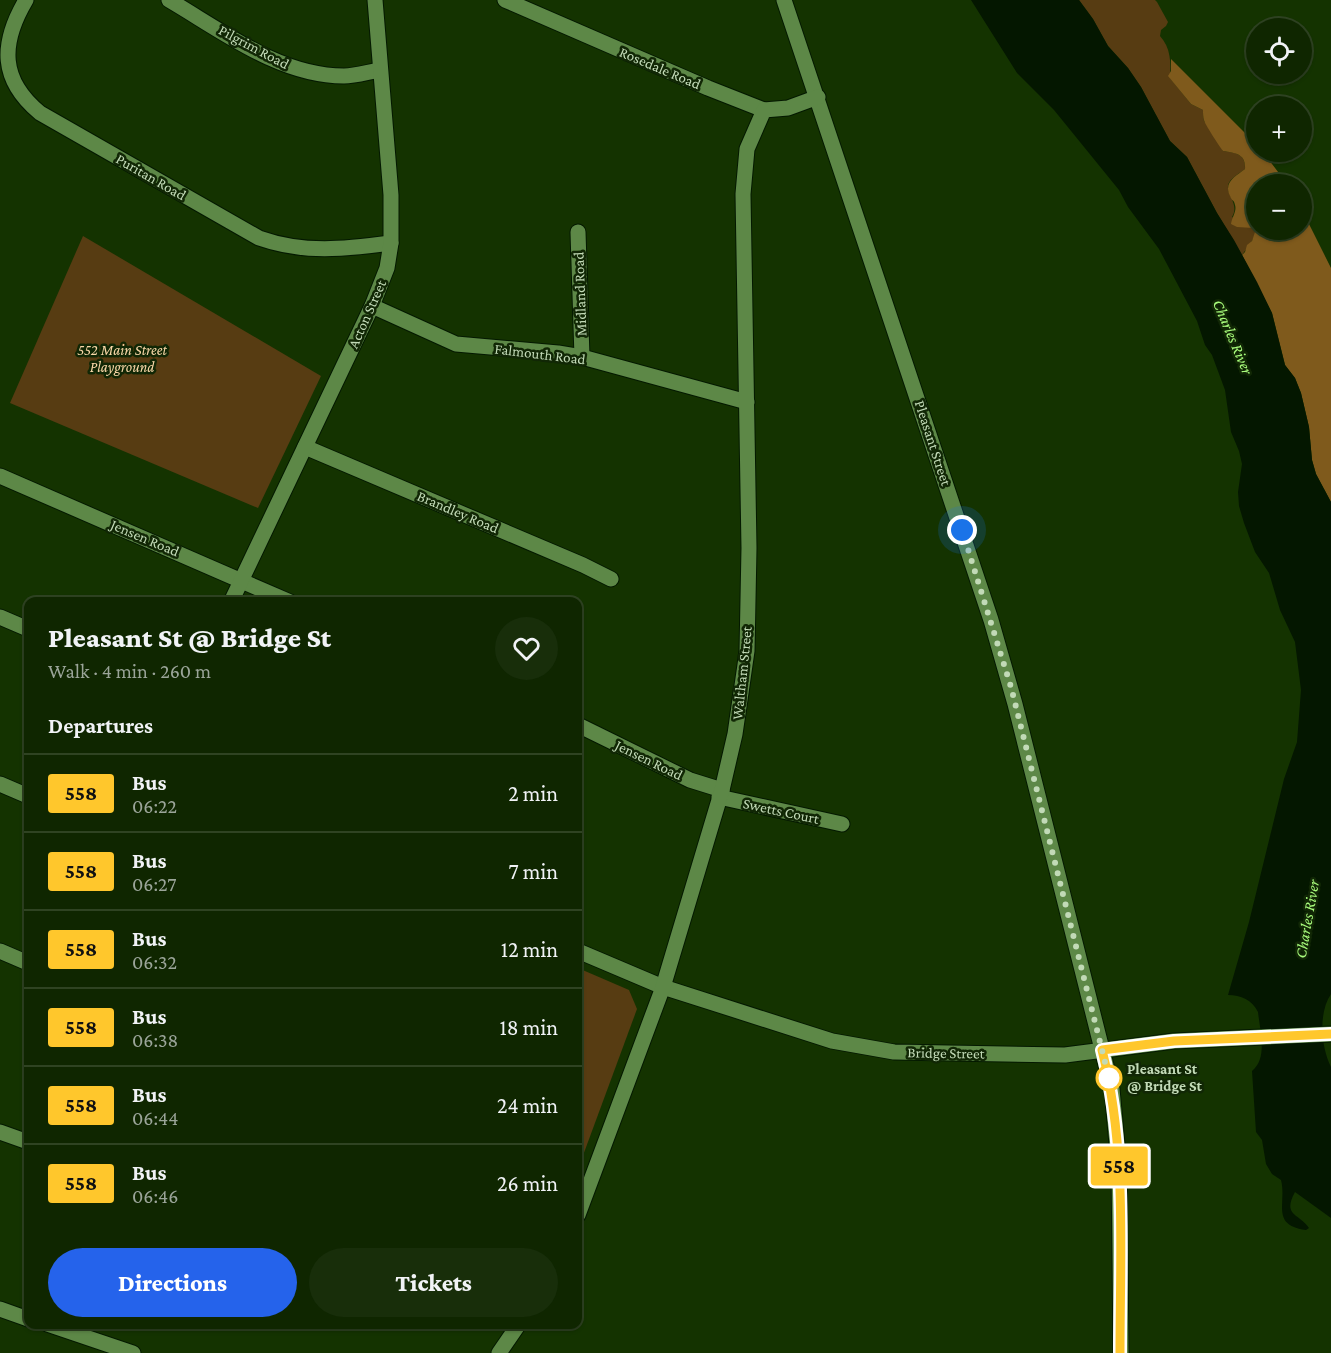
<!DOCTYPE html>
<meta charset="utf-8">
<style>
:root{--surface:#0f2600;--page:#182e0a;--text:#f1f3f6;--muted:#9ba599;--line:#2f4322;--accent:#2563eb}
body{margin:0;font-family:"Crimson Pro",serif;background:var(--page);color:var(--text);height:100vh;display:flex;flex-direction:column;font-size:22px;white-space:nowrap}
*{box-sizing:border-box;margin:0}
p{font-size:20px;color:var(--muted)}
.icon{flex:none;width:33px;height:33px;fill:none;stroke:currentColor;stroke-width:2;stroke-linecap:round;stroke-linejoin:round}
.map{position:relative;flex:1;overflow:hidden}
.drawer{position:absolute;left:24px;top:597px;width:558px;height:732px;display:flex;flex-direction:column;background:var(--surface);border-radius:12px;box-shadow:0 2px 4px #0004,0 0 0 2px var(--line)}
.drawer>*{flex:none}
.badge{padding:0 12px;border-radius:4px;font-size:21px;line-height:39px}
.buttons{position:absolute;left:1246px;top:18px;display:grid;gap:12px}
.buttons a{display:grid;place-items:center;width:66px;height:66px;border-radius:50%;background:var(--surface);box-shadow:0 2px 4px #0004,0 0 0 2px var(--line);font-size:30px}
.you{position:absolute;width:30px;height:30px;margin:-15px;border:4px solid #fff;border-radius:50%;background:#1a73e8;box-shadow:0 0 0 9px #1a73e833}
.map>.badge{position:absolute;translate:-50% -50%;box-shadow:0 0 0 3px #fff}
h2{padding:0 24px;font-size:22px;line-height:54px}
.round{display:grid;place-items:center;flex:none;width:63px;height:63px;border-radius:32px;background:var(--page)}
.overview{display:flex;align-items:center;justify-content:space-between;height:102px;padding:0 24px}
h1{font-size:28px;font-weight:800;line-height:45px}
.action{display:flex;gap:12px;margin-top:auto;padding:12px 24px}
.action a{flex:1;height:69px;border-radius:36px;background:var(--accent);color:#fff;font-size:24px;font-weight:800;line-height:69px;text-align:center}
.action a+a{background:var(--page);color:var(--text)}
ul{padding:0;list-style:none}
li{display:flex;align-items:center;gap:18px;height:78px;padding:0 24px;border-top:2px solid var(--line)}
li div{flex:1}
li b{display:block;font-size:22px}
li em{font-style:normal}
li .badge{min-width:66px;font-weight:700;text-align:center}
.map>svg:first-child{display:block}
</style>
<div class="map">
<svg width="1331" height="1353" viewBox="0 0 1331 1353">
<rect width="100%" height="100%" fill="#143300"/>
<!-- green -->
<g fill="#573c12">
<path d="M1079 0H1155L1157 2 1168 22 1166 26 1161 30 1160 36C1171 48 1171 63 1170 78L1191 104 1203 110 1204 121 1211 129 1223 151C1236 153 1246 154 1245 169 1241 172 1236 175 1233 178 1218 190 1242 202 1232 217L1253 228 1256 232 1252 241 1242 255 1217 213 1187 157 1170 141 1141 87 1128 68 1108 46 1093 19Z"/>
<polygon points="83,236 321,376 258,508 10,403"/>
<polygon points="578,968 629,990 637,1009 578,1169"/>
</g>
<!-- forest -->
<path fill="#7f5a1c" d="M1171 59 1257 145V152H1263L1287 184H1257V230H1302V210L1331 268V502L1316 474 1312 460 1309 427 1301 393 1295 378 1285 365 1272 313 1242 255 1245 252 1247 245 1252 241 1255 232 1253 228 1237 227 1231 224C1232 217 1237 211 1235 205 1234 199 1232 202 1230 196 1223 182 1236 176 1245 169 1246 154 1236 153 1223 151 1220 147 1204 123 1204 120 1203 117 1203 113 1203 110L1191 104 1168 76 1171 71Z"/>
<!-- water -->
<path fill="#041700" d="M971 0H1079L1093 19 1108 46 1128 68 1141 87 1170 141 1187 157 1217 213 1234 240 1257 282 1272 313 1285 365 1295 378 1301 393 1309 427 1312 460 1316 474 1331 502V994C1318 1013 1321 1047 1331 1067V1218L1295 1192C1282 1216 1299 1213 1309 1228L1306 1230C1270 1225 1287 1203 1281 1180L1272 1174 1266 1164 1262 1140 1256 1132 1252 1071C1268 1058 1260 1031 1258 1012 1252 1000 1241 995 1228 995L1249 922 1284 779 1297 742 1301 690 1295 642 1280 610 1269 573 1255 552 1244 523 1239 506 1238 492 1242 464 1239 451 1231 432 1225 390 1212 355 1205 345 1197 321 1159 249 1128 207 1119 190 1054 110 1017 73Z"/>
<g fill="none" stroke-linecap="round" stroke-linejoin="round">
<defs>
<g id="minor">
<path d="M26 0C0 44 0 80 40 113L259 238C304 254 345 249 391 243"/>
<path d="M169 0C222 31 280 76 344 76 355 76 368 72 380 70"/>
<polyline points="505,0 708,88 764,110"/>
<polyline points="578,232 582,357"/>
<polyline points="372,306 456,344 558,353 582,357 747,402"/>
<polyline points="305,447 583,565 611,579"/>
<polyline points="0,476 290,602"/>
<polyline points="231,602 372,306 387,268 391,243 391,195 375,0"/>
<polyline points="0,617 28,629"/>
<polyline points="578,725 690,780 722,790"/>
<polyline points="0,784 28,796"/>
<polyline points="719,797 842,824"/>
<polyline points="0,951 28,963"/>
<polyline points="578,951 663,987"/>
<polyline points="0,1132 28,1142"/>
<polyline points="0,1309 28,1319"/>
<polyline points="47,1324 133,1353"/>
</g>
<g id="tertiary">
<polyline points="784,0 991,620 1015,704 1112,1089 1119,1166 1121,1353"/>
<polyline points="663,987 832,1041 894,1052 1065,1055 1174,1041 1331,1034"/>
<polyline points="578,1215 663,987 722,790 735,734 747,651 749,548 743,194 747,149 764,110 788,108 818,97"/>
<polyline points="499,1353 519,1324"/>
</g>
</defs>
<!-- minor casing -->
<use href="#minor" stroke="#041900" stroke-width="17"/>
<!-- tertiary casing -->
<use href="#tertiary" stroke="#041900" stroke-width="17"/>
<!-- minor -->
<use href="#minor" stroke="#5d8847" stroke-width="15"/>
<!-- tertiary -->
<use href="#tertiary" stroke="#5d8847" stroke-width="15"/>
</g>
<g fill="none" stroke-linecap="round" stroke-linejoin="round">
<defs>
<path id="line" d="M1120 1353C1120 1252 1127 1148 1102 1050L1174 1041 1331 1034"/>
</defs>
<!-- line casing -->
<use href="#line" stroke="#fff" stroke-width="14"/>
<!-- line -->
<use href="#line" stroke="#ffc72c" stroke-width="9"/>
<!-- walk -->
<polyline stroke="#c2dab7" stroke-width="6" stroke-dasharray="0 10.8" points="962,530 1011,687 1109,1078"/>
</g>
<!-- markers -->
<circle fill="#fff" stroke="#ffc72c" stroke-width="3" cx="1109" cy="1078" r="12"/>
<g text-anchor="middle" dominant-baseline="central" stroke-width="5" stroke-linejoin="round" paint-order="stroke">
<!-- street labels -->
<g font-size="15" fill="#c2dab7" stroke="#112705">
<text transform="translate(254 47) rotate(28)">Pilgrim Road</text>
<text transform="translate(660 68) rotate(23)">Rosedale Road</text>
<text transform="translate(151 177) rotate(30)">Puritan Road</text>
<text transform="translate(580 294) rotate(-92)">Midland Road</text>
<text transform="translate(367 314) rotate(-66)">Acton Street</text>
<text transform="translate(540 354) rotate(7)">Falmouth Road</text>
<text transform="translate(933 443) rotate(72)">Pleasant Street</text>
<text transform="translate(458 512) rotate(23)">Brandley Road</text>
<text transform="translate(145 538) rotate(23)">Jensen Road</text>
<text transform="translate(742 673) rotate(-84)">Waltham Street</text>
<text transform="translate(649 760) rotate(26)">Jensen Road</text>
<text transform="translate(781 811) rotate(12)">Swetts Court</text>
<text transform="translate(946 1053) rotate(1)">Bridge Street</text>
</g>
<!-- park labels -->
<g font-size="15" font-style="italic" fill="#f9d7a8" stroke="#112705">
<text x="122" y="350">552 Main Street<tspan x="122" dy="17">Playground</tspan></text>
</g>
<!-- stop labels -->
<g font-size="15" font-weight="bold" fill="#c2dab7" stroke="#112705" text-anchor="start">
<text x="1127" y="1069">Pleasant St<tspan x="1127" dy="17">@ Bridge St</tspan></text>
</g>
<!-- water labels -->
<g font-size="16" font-style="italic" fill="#a8fc7c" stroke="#112705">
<text transform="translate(1233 337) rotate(67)">Charles River</text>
<text transform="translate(1307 919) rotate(-80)">Charles River</text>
</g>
</g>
</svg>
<div class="buttons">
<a><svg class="icon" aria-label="locate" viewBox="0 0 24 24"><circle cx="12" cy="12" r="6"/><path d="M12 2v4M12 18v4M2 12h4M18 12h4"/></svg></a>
<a>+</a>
<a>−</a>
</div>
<div class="you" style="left:962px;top:530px"></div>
<b class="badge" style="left:1119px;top:1166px;background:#ffc72c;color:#111">558</b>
<section class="drawer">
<div class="overview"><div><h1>Pleasant St @ Bridge St</h1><p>Walk · 4 min · 260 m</p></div><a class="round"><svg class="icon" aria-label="heart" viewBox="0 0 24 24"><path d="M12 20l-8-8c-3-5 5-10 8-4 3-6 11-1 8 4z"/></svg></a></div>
<h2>Departures</h2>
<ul>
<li><span class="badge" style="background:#ffc72c;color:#111">558</span><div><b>Bus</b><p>06:22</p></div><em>2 min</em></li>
<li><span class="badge" style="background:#ffc72c;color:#111">558</span><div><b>Bus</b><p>06:27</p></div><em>7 min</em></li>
<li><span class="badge" style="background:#ffc72c;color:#111">558</span><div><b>Bus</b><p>06:32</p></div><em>12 min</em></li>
<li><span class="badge" style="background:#ffc72c;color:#111">558</span><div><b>Bus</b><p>06:38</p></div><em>18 min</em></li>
<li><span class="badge" style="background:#ffc72c;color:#111">558</span><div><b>Bus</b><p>06:44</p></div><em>24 min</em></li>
<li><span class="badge" style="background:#ffc72c;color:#111">558</span><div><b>Bus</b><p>06:46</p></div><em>26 min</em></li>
</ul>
<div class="action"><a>Directions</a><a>Tickets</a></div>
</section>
</div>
